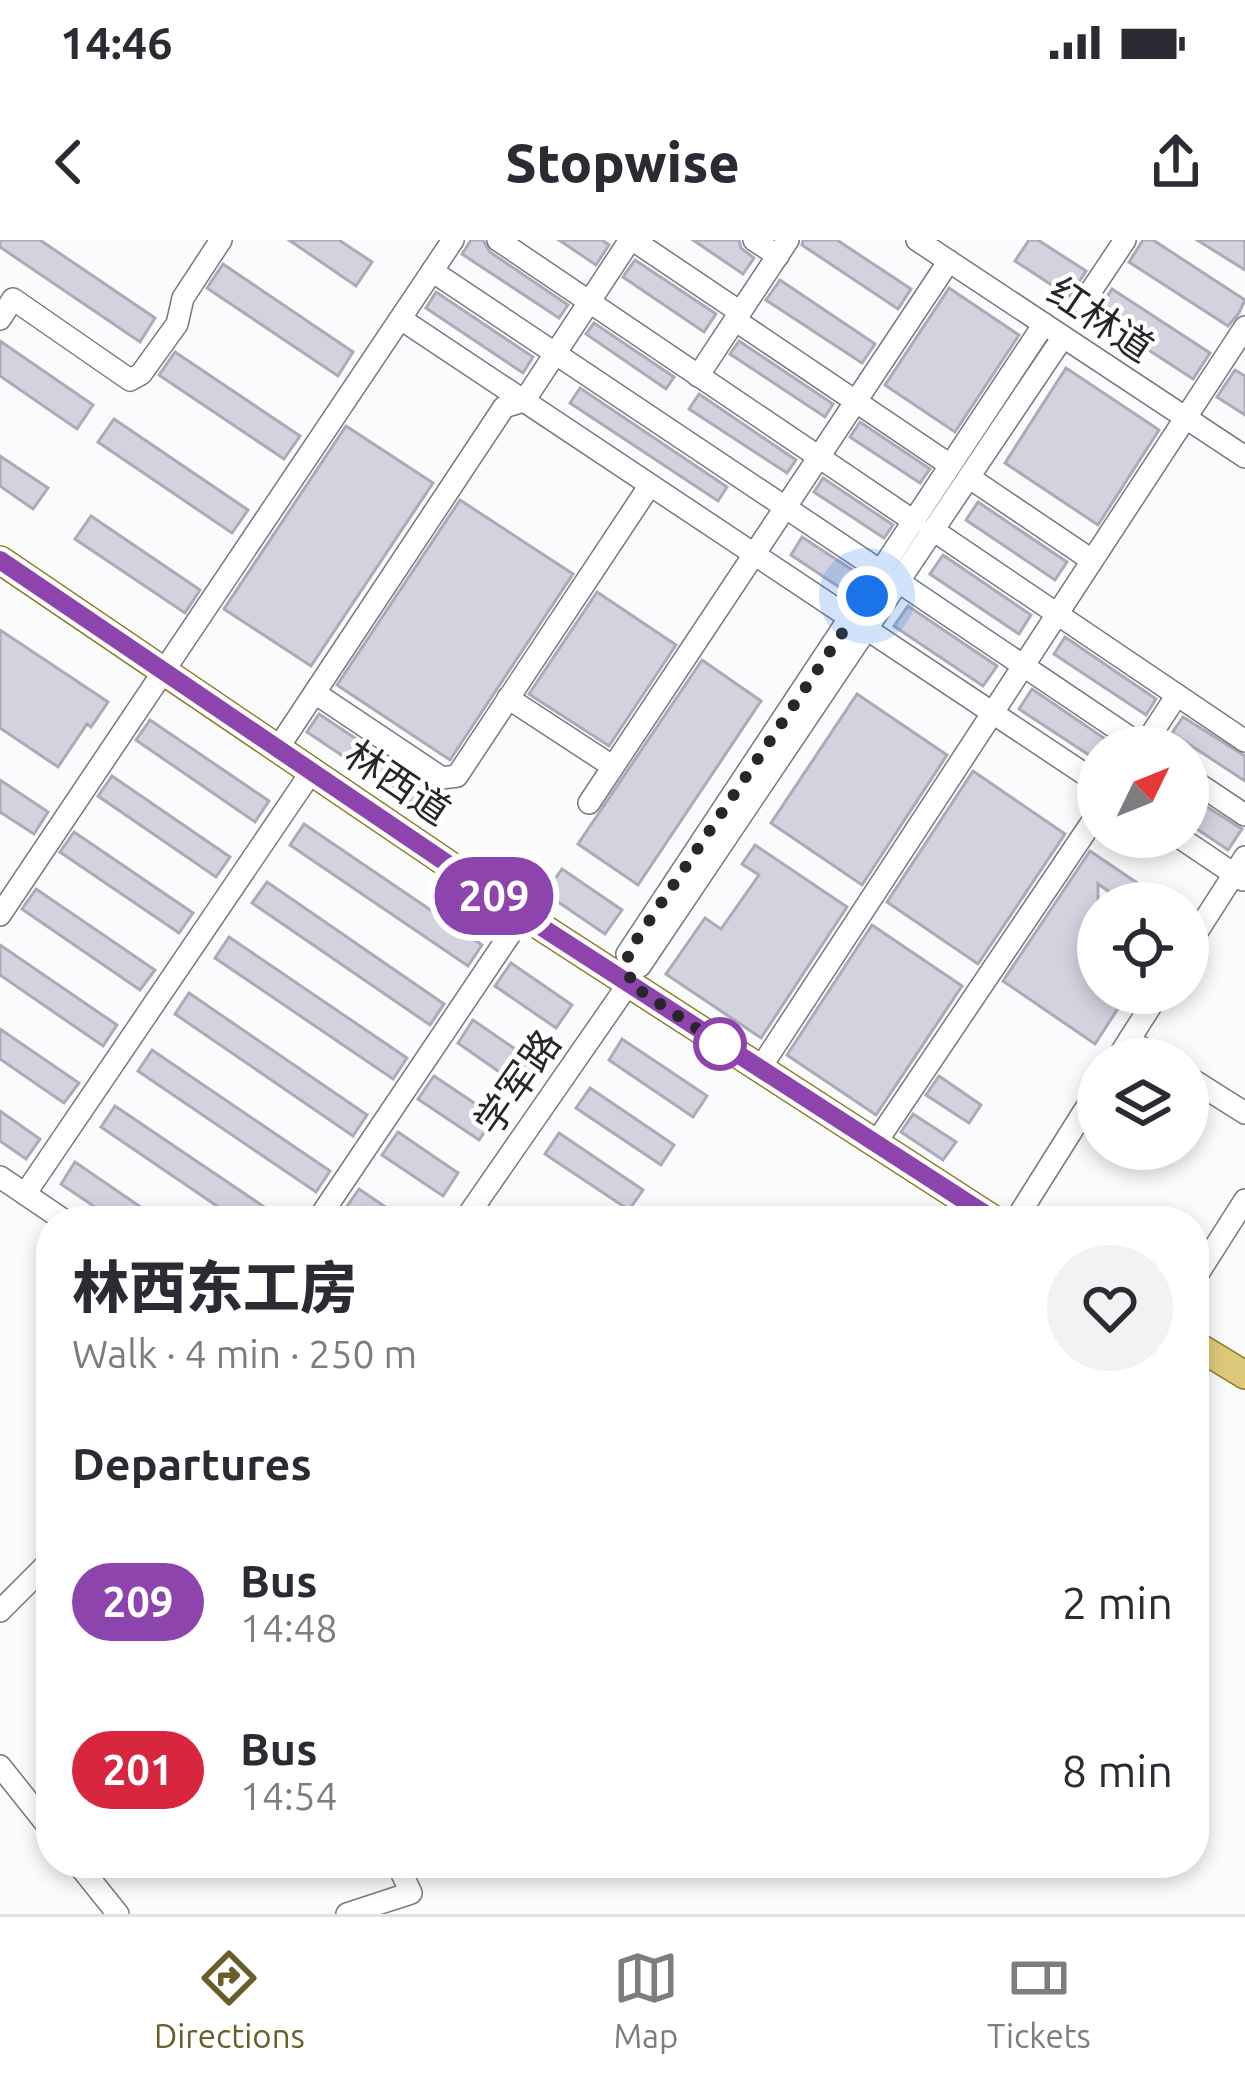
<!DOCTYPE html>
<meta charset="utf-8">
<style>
:root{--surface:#fff;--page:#f2f2f3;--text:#2b2b33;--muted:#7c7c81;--line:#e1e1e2;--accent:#675e2a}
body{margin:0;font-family:Ubuntu,"Noto Sans SC",sans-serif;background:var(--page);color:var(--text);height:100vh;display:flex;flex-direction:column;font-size:45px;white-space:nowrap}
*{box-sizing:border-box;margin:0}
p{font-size:39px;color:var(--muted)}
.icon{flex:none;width:66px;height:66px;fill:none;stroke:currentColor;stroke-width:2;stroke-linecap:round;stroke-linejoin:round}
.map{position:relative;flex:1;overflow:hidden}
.sheet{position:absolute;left:36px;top:966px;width:1173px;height:672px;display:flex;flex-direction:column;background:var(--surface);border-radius:48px;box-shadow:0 6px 18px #0003}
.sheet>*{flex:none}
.badge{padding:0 24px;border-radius:39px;font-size:42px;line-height:78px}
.needle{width:78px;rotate:47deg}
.tools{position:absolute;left:1077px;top:486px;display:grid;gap:24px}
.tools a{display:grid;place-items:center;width:132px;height:132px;border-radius:50%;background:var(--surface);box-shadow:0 6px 18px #0003;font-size:60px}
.you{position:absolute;width:60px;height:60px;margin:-30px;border:9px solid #fff;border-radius:50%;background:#1a73e8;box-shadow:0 0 0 18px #1a73e833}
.map>.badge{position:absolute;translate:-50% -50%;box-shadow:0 0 0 6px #fff}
h2{padding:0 36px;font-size:45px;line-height:108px}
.round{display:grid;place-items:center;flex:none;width:126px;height:126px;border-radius:63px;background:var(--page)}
.head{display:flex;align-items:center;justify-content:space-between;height:204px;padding:0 36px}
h1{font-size:57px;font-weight:800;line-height:90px}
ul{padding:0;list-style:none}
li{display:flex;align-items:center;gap:36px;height:168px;padding:0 36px}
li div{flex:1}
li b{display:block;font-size:45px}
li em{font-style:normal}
li .badge{min-width:132px;font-weight:700;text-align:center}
.status{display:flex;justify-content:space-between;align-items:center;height:84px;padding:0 60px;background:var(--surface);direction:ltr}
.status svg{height:33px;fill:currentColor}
header{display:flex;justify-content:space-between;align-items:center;height:156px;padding:0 36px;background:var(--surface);font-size:54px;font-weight:800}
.dock{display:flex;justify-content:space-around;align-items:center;height:168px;border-top:3px solid var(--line);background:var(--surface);font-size:33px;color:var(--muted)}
.dock a{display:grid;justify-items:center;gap:6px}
.dock .active{color:var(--accent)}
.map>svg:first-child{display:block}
</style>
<div class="status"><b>14:46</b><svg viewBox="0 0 49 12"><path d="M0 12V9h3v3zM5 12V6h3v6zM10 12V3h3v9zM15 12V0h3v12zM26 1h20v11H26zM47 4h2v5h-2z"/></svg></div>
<header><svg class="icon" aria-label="back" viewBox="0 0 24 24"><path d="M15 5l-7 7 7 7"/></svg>Stopwise<svg class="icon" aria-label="share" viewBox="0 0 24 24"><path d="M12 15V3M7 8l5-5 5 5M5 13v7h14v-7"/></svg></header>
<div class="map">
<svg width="1245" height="1674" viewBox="0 0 1245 1674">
<rect width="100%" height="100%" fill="#fafbfd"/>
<!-- building -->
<g fill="#d2d3df" stroke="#aaabb6" stroke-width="3">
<polygon points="0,0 40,0 155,78 140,102 0,7"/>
<polygon points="289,0 339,0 372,22 356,46"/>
<polygon points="471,0 483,0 490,12 568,65 559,78 462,14"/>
<polygon points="559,0 602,0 609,5 596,25"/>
<polygon points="693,0 739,0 741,8 754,18 743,34"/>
<polygon points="803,0 837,0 911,49 898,69 802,5"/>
<polygon points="1029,0 1038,0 1086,31 1070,57 1015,21"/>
<polygon points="1143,0 1153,0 1245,60 1239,73 1228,86 1129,22"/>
<polygon points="1197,0 1245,0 1245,30"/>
<polygon points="635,20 716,74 704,92 623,37"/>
<polygon points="223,24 353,112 338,136 207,48"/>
<polygon points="780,40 875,104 862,123 766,60"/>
<polygon points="949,48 1019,95 955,192 885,145"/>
<polygon points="1112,49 1210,113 1193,139 1095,75"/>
<polygon points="436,52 533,117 523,133 426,68"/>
<polygon points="594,83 674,137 666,149 586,94"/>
<polygon points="0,101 93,165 77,189 0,136"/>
<polygon points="739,101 833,164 825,177 730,114"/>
<polygon points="175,112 300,196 284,219 159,135"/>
<polygon points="1066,128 1159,190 1098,285 1005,223"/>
<polygon points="1235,130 1245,136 1245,175 1217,157"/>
<polygon points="580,148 727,247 718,261 570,163"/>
<polygon points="699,154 796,220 787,233 689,169"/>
<polygon points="114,179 248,270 232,293 98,202"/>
<polygon points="860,182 930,229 920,243 850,197"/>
<polygon points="346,186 433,243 311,426 224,369"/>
<polygon points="0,216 48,248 33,269 0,246"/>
<polygon points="823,238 893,285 884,298 814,252"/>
<polygon points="460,260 573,334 450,520 337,445"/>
<polygon points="978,262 1067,322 1055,340 966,280"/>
<polygon points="91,276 200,350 185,373 75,299"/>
<polygon points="802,297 860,335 848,353 791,315"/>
<polygon points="943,315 1031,375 1019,394 930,334"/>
<polygon points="597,352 676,405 609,506 529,454"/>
<polygon points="908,366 997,426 983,446 894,386"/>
<polygon points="0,390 108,462 91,487 87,484 58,527 0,488"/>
<polygon points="1065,397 1156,459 1146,475 1054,414"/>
<polygon points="702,420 761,461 638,645 578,604"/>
<polygon points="1032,449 1117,507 1098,507 1098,521 1019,469"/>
<polygon points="857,454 947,515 862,645 771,583"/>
<polygon points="319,474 434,551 422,569 307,492"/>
<polygon points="1183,477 1245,516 1245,541 1172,493"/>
<polygon points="150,480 269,561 255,582 136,500"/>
<polygon points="973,531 1065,594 978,724 887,662"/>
<polygon points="112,536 230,617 216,637 98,556"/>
<polygon points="0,540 48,572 34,594 0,572"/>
<polygon points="1188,555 1242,589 1228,610 1188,583"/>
<polygon points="304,584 482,705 468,726 290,605"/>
<polygon points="74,592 193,673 179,693 60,612"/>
<polygon points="755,605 847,667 761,798 666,734 705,678 721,689 759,635 742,624"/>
<polygon points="1090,611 1167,663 1125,663 1098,644 1098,753 1128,753 1095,804 1003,741"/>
<polygon points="562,629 622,670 605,694 545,653"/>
<polygon points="267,642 444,764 430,785 252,663"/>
<polygon points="36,649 155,730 140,750 22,669"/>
<polygon points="872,685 962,746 876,875 787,815"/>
<polygon points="229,697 407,818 393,839 215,718"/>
<polygon points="0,705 117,785 103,806 0,735"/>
<polygon points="511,723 572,765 556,788 495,746"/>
<polygon points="189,753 367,875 353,896 175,774"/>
<polygon points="473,780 534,822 518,845 458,803"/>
<polygon points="0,789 79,843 64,863 0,819"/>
<polygon points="622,799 707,856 693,877 609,820"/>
<polygon points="152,810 330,931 316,952 138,831"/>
<polygon points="434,836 495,877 479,900 418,859"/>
<polygon points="939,836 981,865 969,883 926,855"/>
<polygon points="590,848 674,905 661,925 576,868"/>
<polygon points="115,866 285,981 239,981 101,887"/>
<polygon points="0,871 40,899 26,919 0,901"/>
<polygon points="913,874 956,902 943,920 901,892"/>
<polygon points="398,892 458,933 443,956 382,915"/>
<polygon points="559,893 643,950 629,970 545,914"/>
<polygon points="75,922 161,981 116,981 61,944"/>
<polygon points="359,949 406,981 357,981 343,972"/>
</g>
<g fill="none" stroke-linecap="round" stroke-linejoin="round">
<defs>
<g id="minor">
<polyline points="498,0 915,282"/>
<polyline points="633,0 740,72"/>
<polyline points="754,0 778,16"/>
<polyline points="917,0 1245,217"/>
<polyline points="432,31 882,332"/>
<polyline points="1083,63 1125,0"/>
<polyline points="0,79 13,59 130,140 141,134 177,84 183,58 221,0"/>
<polyline points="401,79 1098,543"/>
<polyline points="735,80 950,225"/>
<polyline points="698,136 788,0"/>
<polyline points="970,238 1090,319"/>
<polyline points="933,290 1245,501"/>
<polyline points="899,342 1144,507"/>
<polyline points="315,453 442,538 457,536 650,245"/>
<polyline points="508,458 612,526"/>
<polyline points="1143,507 1177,455"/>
<polyline points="278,508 504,167 524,161 630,0"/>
<polyline points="1188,537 1245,575"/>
<polyline points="589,563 949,21"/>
<polyline points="1179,597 1243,640"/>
<polyline points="0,675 453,0"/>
<polyline points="1188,706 1245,617"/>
<polyline points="631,728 627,714 1044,84"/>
<polyline points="1129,800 1160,819"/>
<polyline points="1117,819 1159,753"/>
<polyline points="759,830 1245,87"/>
<polyline points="1188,837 1245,873"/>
<polyline points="875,904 1098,573"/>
<polyline points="0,937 65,981"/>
<polyline points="25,954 312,531"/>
<polyline points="317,981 523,675"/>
<polyline points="464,981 629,743 631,728 640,726 1063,97"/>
<polyline points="1015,981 1098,849"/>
<polyline points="1194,1040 1245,960"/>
<polyline points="0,1371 51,1320"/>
<polyline points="0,1526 51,1590"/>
<polyline points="77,1623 118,1674"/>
<polyline points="347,1674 411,1653 397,1623"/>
</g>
<g id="major">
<polyline points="0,320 523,675 996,981"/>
<polyline points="1194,1104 1245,1135"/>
</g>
</defs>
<!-- minor casing -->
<use href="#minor" stroke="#777883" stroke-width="24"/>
<!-- major casing -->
<use href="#major" stroke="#8f7925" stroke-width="30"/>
<!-- minor -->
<use href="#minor" stroke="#fff" stroke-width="21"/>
<!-- major -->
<use href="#major" stroke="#ddc97a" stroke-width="27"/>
</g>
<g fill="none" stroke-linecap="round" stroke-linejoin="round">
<defs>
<polyline id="line" points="0,320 523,675 996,981"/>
</defs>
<!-- line casing -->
<use href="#line" stroke="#fff" stroke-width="27"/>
<!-- line -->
<use href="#line" stroke="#8e44ad" stroke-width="18"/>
<!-- walk -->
<polyline stroke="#26262b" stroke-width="12" stroke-dasharray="0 21.6" points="720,804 726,808 629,743 632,728 627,714 867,356"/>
</g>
<!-- markers -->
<circle fill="#fff" stroke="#8e44ad" stroke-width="6" cx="720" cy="804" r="24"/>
<g text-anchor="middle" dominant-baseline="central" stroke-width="9" stroke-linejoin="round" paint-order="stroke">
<!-- street labels -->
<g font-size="39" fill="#26262b" stroke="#fff">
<text transform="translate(1101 79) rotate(34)">红林道</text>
<text transform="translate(398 542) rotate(34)">林西道</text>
<text transform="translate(517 842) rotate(-55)">学军路</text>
</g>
</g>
</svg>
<div class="tools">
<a><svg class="needle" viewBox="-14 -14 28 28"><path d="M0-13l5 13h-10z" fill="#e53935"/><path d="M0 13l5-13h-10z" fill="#7c7c81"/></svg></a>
<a><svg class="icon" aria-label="locate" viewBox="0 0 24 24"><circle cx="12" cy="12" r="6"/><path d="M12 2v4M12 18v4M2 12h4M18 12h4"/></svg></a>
<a><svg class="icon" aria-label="layers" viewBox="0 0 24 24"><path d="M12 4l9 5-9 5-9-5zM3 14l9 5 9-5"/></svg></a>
</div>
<div class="you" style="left:867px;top:356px"></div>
<b class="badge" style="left:494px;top:656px;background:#8e44ad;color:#fff">209</b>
<section class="sheet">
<div class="head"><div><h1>林西东工房</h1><p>Walk · 4 min · 250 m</p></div><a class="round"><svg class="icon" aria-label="heart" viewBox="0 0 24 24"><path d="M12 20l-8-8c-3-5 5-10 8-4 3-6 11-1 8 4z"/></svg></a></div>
<h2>Departures</h2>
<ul>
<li><span class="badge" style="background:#8e44ad;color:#fff">209</span><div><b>Bus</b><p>14:48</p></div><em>2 min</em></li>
<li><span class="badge" style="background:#d7263d;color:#fff">201</span><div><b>Bus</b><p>14:54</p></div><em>8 min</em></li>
</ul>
</section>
</div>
<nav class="dock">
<a class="active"><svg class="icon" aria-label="directions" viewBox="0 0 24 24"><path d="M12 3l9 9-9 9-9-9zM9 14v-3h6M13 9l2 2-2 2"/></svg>Directions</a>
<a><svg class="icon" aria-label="map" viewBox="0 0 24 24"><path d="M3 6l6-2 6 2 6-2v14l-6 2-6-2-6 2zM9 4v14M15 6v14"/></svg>Map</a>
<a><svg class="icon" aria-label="tickets" viewBox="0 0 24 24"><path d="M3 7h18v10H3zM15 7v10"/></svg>Tickets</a>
</nav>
